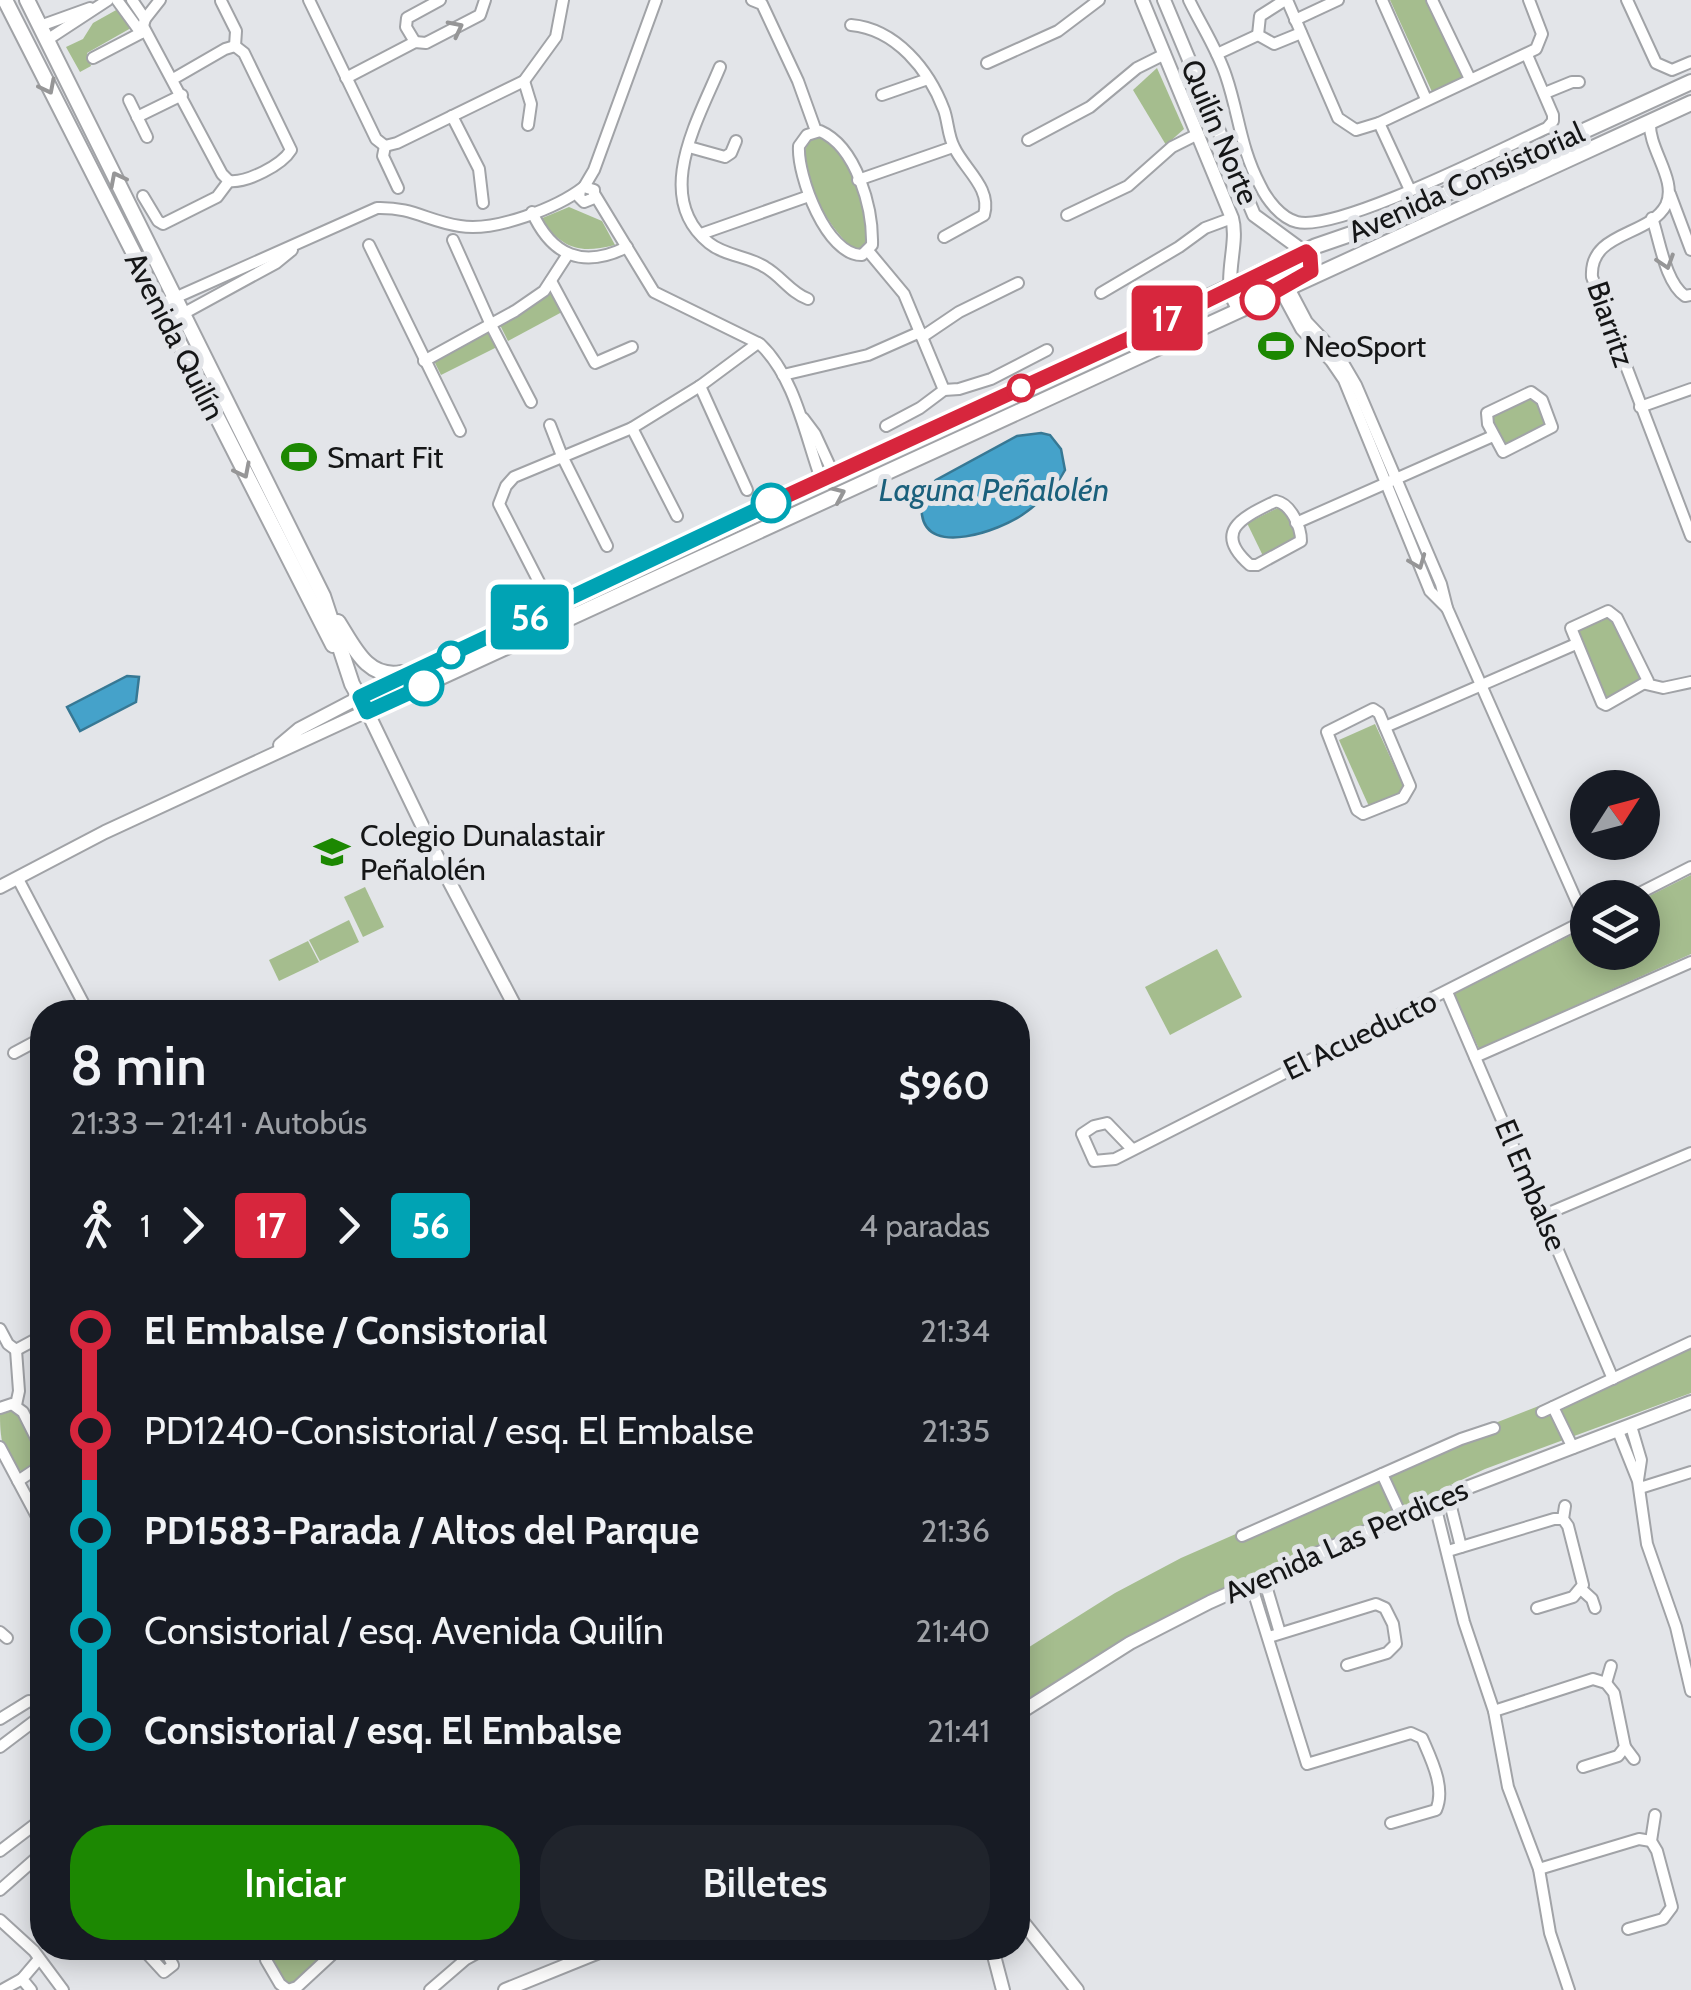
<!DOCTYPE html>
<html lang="es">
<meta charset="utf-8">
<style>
:root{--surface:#171b24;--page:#20242c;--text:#f1f3f6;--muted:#9ea1a6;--accent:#1c8802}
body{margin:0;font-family:Cabin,sans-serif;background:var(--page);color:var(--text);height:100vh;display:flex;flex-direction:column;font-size:38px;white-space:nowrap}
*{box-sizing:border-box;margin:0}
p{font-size:32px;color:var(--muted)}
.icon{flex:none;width:55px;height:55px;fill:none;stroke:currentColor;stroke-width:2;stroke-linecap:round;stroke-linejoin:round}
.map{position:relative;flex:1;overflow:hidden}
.details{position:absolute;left:30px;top:1000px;width:1000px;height:960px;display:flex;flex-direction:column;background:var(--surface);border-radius:40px;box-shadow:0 5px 25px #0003}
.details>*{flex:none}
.badge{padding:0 20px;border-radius:8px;font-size:35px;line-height:65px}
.needle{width:65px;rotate:54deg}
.fabs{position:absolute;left:1570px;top:770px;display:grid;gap:20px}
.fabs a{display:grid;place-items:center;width:90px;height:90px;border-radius:50%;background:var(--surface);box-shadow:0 5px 25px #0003;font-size:50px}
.map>.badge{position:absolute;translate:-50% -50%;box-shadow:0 0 0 5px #fff}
.legs{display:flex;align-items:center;gap:15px;height:110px;padding:0 40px;font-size:32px}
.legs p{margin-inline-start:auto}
.head{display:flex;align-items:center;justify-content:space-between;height:170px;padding:0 40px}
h1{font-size:55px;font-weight:600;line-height:75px}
.cta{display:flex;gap:20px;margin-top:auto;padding:20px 40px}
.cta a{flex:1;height:115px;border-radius:40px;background:var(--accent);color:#fff;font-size:40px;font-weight:600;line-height:115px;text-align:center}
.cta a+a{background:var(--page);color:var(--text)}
ul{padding:0 40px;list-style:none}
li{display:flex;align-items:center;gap:35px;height:100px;font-size:38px}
li i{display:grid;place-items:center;width:15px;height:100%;margin:0 12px;background:currentColor}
li i::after{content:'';width:25px;height:25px;margin:-12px;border:8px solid;border-radius:50%;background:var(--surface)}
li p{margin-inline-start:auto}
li:first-child i{background:linear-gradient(#0000 50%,currentColor 0)}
li:last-child i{background:linear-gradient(currentColor 50%,#0000 0)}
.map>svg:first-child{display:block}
</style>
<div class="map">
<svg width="1691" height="1990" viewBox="0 0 1691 1990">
<rect width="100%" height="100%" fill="#e3e5e9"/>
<!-- green -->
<g fill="#a5bd8e">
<polygon points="1390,0 1427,0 1463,79 1433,94"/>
<polygon points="118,9 131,28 87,53 91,66 80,72 66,47 83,39 93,23"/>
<polygon points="1157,68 1184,129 1166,145 1133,90"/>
<path d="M814 137C849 139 867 215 869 244L860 252C834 242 784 156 814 137Z"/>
<path d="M569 207 602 221 615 245C578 254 564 249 540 219Z"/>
<polygon points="548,292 553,293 562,312 508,341 500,325"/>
<polygon points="486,332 491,334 497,347 441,375 434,361"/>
<polygon points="1537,396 1552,426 1505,449 1491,418"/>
<polygon points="1284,505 1301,540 1264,558 1247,523"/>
<polygon points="1614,611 1647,680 1607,699 1574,631"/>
<polygon points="1375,724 1408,796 1372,813 1339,740"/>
<polygon points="1691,875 1691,954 1479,1049 1454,994 1587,927 1588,952 1642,952 1643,899"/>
<polygon points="365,887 384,927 363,937 344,897"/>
<polygon points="349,920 359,942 320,961 309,940"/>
<polygon points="308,941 319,962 279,981 269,960"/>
<polygon points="1217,949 1242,997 1170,1035 1145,987"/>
<polygon points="1691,1347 1691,1393 1485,1469 1202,1601 1018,1711 1018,1654 1115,1593 1181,1558 1441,1444"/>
<path d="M9 1408 19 1413 41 1456 40 1462 23 1472C1 1462 0 1434 0 1413Z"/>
<polygon points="275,1948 333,1948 291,1986 284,1982 271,1961"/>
</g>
<!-- water -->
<g fill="#45a2ca" stroke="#377894" stroke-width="2.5">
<path d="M1041 433 1050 435 1061 449 1065 470C1056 488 1038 504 1022 515 1000 530 928 557 922 515 920 501 926 490 936 480L1017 436Z"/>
<polygon points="127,676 139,677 136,702 80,731 67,707"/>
</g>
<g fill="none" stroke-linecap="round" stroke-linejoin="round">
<defs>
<g id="minor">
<polyline points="117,0 141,33"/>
<polyline points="132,0 145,19"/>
<polyline points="309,0 376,139 385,146"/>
<polyline points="752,0 762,4 798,81 816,131"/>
<path d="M1189 0C1201 25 1217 49 1226 76 1239 114 1240 147 1260 185 1267 200 1281 218 1297 222 1339 232 1500 149 1547 128L1553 121V115L1527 55"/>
<polyline points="1285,0 1260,16 1258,35 1274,44 1301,33"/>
<polyline points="1287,0 1338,118 1356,130 1379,123 1536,49 1542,34 1529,0"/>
<polyline points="1382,0 1426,99"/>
<polyline points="1432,0 1470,79"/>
<polyline points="1627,0 1656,63 1672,70 1691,62"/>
<polyline points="221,1 236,31 235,46"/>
<polyline points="1295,20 1338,0"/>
<path d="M851 25C896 29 929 70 944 110 948 121 948 136 954 147 964 169 992 188 984 215L944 237"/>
<polyline points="40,26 90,8"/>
<polyline points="143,26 222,174 229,181"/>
<polyline points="47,40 108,0"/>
<polyline points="415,42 406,27 407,18 440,0"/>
<polyline points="1217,54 1258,35"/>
<polyline points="93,58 141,33 145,19 160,0"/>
<polyline points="987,63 1058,31 1099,0"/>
<path d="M720 67C698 120 652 197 709 243 725 256 748 256 765 267 781 276 791 293 808 299"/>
<polyline points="346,78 415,42 426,43 480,15 485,0"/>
<polyline points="173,79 225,49 235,46"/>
<polyline points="524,81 531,104 528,125"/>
<polyline points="1545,93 1572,82 1579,82"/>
<polyline points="882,95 928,79"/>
<polyline points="129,100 147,137"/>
<polyline points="452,116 479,169 483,203"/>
<polyline points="137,117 182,95"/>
<path d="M1650 122C1648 149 1678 180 1666 205 1649 237 1589 231 1592 277L1691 536"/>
<polyline points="1379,123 1410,190"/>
<path d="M820 131C857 147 873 209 872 245L862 255C827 256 797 176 799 146L807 135Z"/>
<polyline points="1028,140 1090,107 1137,68 1165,54"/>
<polyline points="385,146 397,143 524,81 556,37 563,0"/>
<polyline points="385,146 383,156 398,188"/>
<polyline points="689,147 725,157 731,153 736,141"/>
<polyline points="858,180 953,147"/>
<path d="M229 181C247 183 282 165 291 150L244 53 235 46"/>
<polyline points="584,187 594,170 656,0"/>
<polyline points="1670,194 1691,250"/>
<path d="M595 195 654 292 760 344C795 377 805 435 821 479"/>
<polyline points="143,196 158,221 163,224 217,197 229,181"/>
<path d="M532 212C552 256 583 269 627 247"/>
<polyline points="1067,215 1128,186 1172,147 1198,134"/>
<path d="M1652 218C1660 241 1665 282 1685 296L1691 295"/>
<polyline points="701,234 809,196"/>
<polyline points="453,240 491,325 531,402"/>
<polyline points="369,245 460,431"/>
<polyline points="869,252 904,294 944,390"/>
<polyline points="551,281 595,363 632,347"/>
<polyline points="1288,286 1307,322 1339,356 1356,385 1441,584 1447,608 1585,920"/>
<polyline points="1280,290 1301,329 1331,361 1344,380 1430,591 1447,608"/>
<polyline points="1101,293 1179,247 1205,228 1232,218"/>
<path d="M159 305 377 208C413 207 427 221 460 226 495 232 557 208 584 187L594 190V198L584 202 579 197 580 190"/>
<polyline points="168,322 276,263 292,250"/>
<polyline points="922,337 959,312 1018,283"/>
<polyline points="424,361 515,311 544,291 568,254"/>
<polyline points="783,375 868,355 920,332"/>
<polyline points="700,386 747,490"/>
<polygon points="1531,392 1542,400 1552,427 1503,452 1488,424 1487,413"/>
<polyline points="1640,407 1691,389"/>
<polyline points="803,418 815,434 833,473"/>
<polyline points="550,425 562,456 607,546"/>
<polyline points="886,426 920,408 944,390 959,389 991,379 1047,350"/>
<polyline points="632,428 677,516"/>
<path d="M1276 501C1291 504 1301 527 1301 541L1257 565H1250C1210 530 1246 516 1276 501Z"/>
<polyline points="1296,523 1493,436"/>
<polyline points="539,582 499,504 506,486 514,477 632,428 700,386 758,343"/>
<polygon points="1608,611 1617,618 1648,681 1606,705 1602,703 1571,628"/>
<polyline points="1646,684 1663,688 1691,682"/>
<polygon points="1373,709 1379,713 1410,786 1403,798 1363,814 1357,810 1327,732"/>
<polyline points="1385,727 1576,644"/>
<polyline points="18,879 88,1012"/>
<polyline points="1630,898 1691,867"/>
<polyline points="1447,992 1613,1379"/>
<polyline points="14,1053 42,1038"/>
<polyline points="1475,1057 1691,962"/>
<polyline points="1132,1149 1107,1123 1094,1126 1082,1134 1094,1161 1115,1159 1588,919"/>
<polyline points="1544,1215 1691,1153"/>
<polyline points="0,1329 8,1344 16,1350"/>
<polyline points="16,1350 42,1336"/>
<polyline points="16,1405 19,1391 16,1350"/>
<polyline points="1553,1407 1573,1448"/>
<polyline points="0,1408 12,1404 23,1412 42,1450"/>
<polyline points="1542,1412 1691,1342"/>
<polyline points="1631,1426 1641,1460 1638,1480"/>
<polyline points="1618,1431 1638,1481 1647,1544 1676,1627 1691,1691"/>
<polyline points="0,1447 18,1481 42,1465"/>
<polyline points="1382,1474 1401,1515"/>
<polyline points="18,1481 42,1526"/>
<polyline points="1640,1488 1691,1472"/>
<polyline points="1448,1495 1461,1547"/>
<polyline points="1434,1501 1464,1622 1494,1711 1508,1787 1539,1869 1550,1933 1569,1990"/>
<polyline points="1242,1536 1461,1439 1494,1428"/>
<polyline points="1448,1551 1554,1519 1563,1519"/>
<polyline points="1264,1579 1280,1633"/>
<path d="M1251 1584 1307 1764 1411 1733 1422 1738C1431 1759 1446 1788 1436 1810L1391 1823"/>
<polyline points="1581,1589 1592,1599 1595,1608"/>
<polyline points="1537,1608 1573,1597 1583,1585 1568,1526 1563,1519 1565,1506"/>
<polyline points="0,1632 7,1638"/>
<polyline points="1269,1637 1376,1604 1385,1608 1393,1624 1396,1644 1387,1653 1347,1665"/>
<polyline points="1606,1683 1611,1666"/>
<polyline points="1494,1711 1593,1679 1606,1683 1614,1693 1625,1747 1618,1756 1583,1767"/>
<polyline points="0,1719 29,1701 35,1703 40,1713 37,1719 0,1747"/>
<polyline points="1625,1747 1634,1759"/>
<polyline points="0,1851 42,1819"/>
<polyline points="1539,1869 1639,1839 1651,1841"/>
<polyline points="0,1890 42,1853"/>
<polyline points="0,1920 34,1951 63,1990"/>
<polyline points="1628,1929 1663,1919 1672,1907 1657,1851 1651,1841 1655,1815"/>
<polyline points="142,1948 164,1972 173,1965 164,1948"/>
<polyline points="269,1948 266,1960 280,1984 288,1990"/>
<polyline points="2,1990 22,1979"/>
<polyline points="31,1990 22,1979 39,1959"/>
<polyline points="288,1990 297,1987 339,1948"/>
<polyline points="430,1990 466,1959 486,1948"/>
</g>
<g id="tertiary">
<path d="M1142 0 1232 218C1240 246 1219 286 1239 309"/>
<polyline points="1164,0 1254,215 1310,256 1311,271 1299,278"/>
<polyline points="280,745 299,729 360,697"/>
<polyline points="0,887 105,832 367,711 448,879 518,1012"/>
<polyline points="1018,1714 1130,1643 1210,1602 1448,1495 1691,1402"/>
<polyline points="1018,1916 1077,1990"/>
<polyline points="992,1948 1003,1990"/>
<polyline points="505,1990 609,1948"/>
</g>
<g id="secondary">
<polyline points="5,0 333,645"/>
<polyline points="27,0 323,596 352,684 367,711 1691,103"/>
<path d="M338 622C354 647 367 679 401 673"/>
<polyline points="360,697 833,473 1128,339 1204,299 1316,246 1380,224 1691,82"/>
</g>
</defs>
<!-- minor casing -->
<use href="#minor" stroke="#a1a3a7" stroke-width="14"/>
<!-- tertiary casing -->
<use href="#tertiary" stroke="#a1a3a7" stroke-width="16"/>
<!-- secondary casing -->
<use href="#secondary" stroke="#a1a3a7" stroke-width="18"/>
<!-- minor -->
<use href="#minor" stroke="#fff" stroke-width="10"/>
<!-- tertiary -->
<use href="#tertiary" stroke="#fff" stroke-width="12"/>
<!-- secondary -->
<use href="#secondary" stroke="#fff" stroke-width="14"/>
</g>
<!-- one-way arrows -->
<defs><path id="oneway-chevron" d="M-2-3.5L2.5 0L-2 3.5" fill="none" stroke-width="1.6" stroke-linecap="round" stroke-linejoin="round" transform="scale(2.5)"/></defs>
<g stroke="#969697">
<use href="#oneway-chevron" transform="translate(456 28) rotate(-27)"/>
<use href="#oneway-chevron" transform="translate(48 87) rotate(63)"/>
<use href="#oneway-chevron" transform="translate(117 179) rotate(-117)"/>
<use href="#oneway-chevron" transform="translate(1666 262) rotate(72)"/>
<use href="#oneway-chevron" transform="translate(243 471) rotate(63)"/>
<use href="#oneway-chevron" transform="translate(838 494) rotate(-24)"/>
<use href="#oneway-chevron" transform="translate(1418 562) rotate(68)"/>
</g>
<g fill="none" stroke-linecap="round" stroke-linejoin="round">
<defs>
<polyline id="line-1" points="771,503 1128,339 1306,252 1310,256 1311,271 1260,300"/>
<polyline id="line-2" points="424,686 367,712 360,697 771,503"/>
</defs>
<!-- line-1 casing -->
<use href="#line-1" stroke="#fff" stroke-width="22"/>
<!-- line-2 casing -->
<use href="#line-2" stroke="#fff" stroke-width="22"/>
<!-- line-1 -->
<use href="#line-1" stroke="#d7263d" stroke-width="15"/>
<!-- line-2 -->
<use href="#line-2" stroke="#00a3b4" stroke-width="15"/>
</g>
<!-- icons -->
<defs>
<symbol id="stadium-bare" viewBox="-9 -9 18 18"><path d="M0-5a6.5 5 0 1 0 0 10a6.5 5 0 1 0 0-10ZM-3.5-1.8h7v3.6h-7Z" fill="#1c8802" stroke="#e3e5e9" stroke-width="2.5" paint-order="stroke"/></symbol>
<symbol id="school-bare" viewBox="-9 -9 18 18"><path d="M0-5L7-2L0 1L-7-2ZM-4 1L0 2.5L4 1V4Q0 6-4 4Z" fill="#1c8802" stroke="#e3e5e9" stroke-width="2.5" paint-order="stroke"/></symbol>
</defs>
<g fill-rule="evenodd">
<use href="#stadium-bare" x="1251" y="321" width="50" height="50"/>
<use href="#stadium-bare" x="274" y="432" width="50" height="50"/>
<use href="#school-bare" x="307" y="827" width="50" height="50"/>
</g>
<!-- markers -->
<g fill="#fff" stroke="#d7263d" stroke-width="5">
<circle cx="1260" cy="300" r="18"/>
<circle cx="1021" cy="388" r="12"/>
</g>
<g fill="#fff" stroke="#00a3b4" stroke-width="5">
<circle cx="771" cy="503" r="18"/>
<circle cx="451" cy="655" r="12"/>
<circle cx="424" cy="686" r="18"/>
</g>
<g text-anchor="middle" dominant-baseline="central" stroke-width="10" stroke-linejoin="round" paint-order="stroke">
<!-- street labels -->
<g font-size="30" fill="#151617" stroke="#e3e5e9">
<text transform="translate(1220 132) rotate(67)">Quilín Norte</text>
<text transform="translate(1466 182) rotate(-24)">Avenida Consistorial</text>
<text transform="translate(1611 324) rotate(71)">Biarritz</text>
<text transform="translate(175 336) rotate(63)">Avenida Quilín</text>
<text transform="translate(1360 1035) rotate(-26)">El Acueducto</text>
<text transform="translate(1531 1185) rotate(67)">El Embalse</text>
<text transform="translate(1346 1541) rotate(-24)">Avenida Las Perdices</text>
</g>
<!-- poi labels -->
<g font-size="30" fill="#151617" stroke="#e3e5e9" text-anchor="start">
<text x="1304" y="346">NeoSport</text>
<text x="327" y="457">Smart Fit</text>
<text x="360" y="835">Colegio Dunalastair<tspan x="360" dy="34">Peñalolén</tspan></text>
</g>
<!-- water labels -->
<g font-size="32" font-style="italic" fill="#1a607c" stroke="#e3e5e9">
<text x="994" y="489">Laguna Peñalolén</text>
</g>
</g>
</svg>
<div class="fabs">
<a><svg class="needle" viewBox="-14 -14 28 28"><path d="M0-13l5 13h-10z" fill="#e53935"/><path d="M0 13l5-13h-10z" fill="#9ea1a6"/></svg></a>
<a><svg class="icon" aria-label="layers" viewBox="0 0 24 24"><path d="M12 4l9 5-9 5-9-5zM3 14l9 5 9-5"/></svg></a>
</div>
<b class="badge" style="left:1167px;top:318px;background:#d7263d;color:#fff">17</b>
<b class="badge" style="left:530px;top:617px;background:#00a3b4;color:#fff">56</b>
<section class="details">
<div class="head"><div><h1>8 min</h1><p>21:33 – 21:41 · Autobús</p></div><b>$960</b></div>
<div class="legs"><svg class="icon" aria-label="walk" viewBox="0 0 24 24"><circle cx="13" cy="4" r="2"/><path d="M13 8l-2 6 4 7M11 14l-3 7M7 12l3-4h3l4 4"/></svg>1<svg class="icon" aria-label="forward" viewBox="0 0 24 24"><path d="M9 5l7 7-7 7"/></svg><b class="badge" style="background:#d7263d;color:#fff">17</b><svg class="icon" aria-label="forward" viewBox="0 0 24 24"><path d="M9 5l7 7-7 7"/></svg><b class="badge" style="background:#00a3b4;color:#fff">56</b><p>4 paradas</p></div>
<ul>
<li><i style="color:#d7263d"></i><b>El Embalse / Consistorial</b><p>21:34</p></li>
<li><i style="color:#d7263d"></i><span>PD1240-Consistorial / esq. El Embalse</span><p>21:35</p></li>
<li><i style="color:#00a3b4"></i><b>PD1583-Parada / Altos del Parque</b><p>21:36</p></li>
<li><i style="color:#00a3b4"></i><span>Consistorial / esq. Avenida Quilín</span><p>21:40</p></li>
<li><i style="color:#00a3b4"></i><b>Consistorial / esq. El Embalse</b><p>21:41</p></li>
</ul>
<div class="cta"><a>Iniciar</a><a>Billetes</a></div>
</section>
</div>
